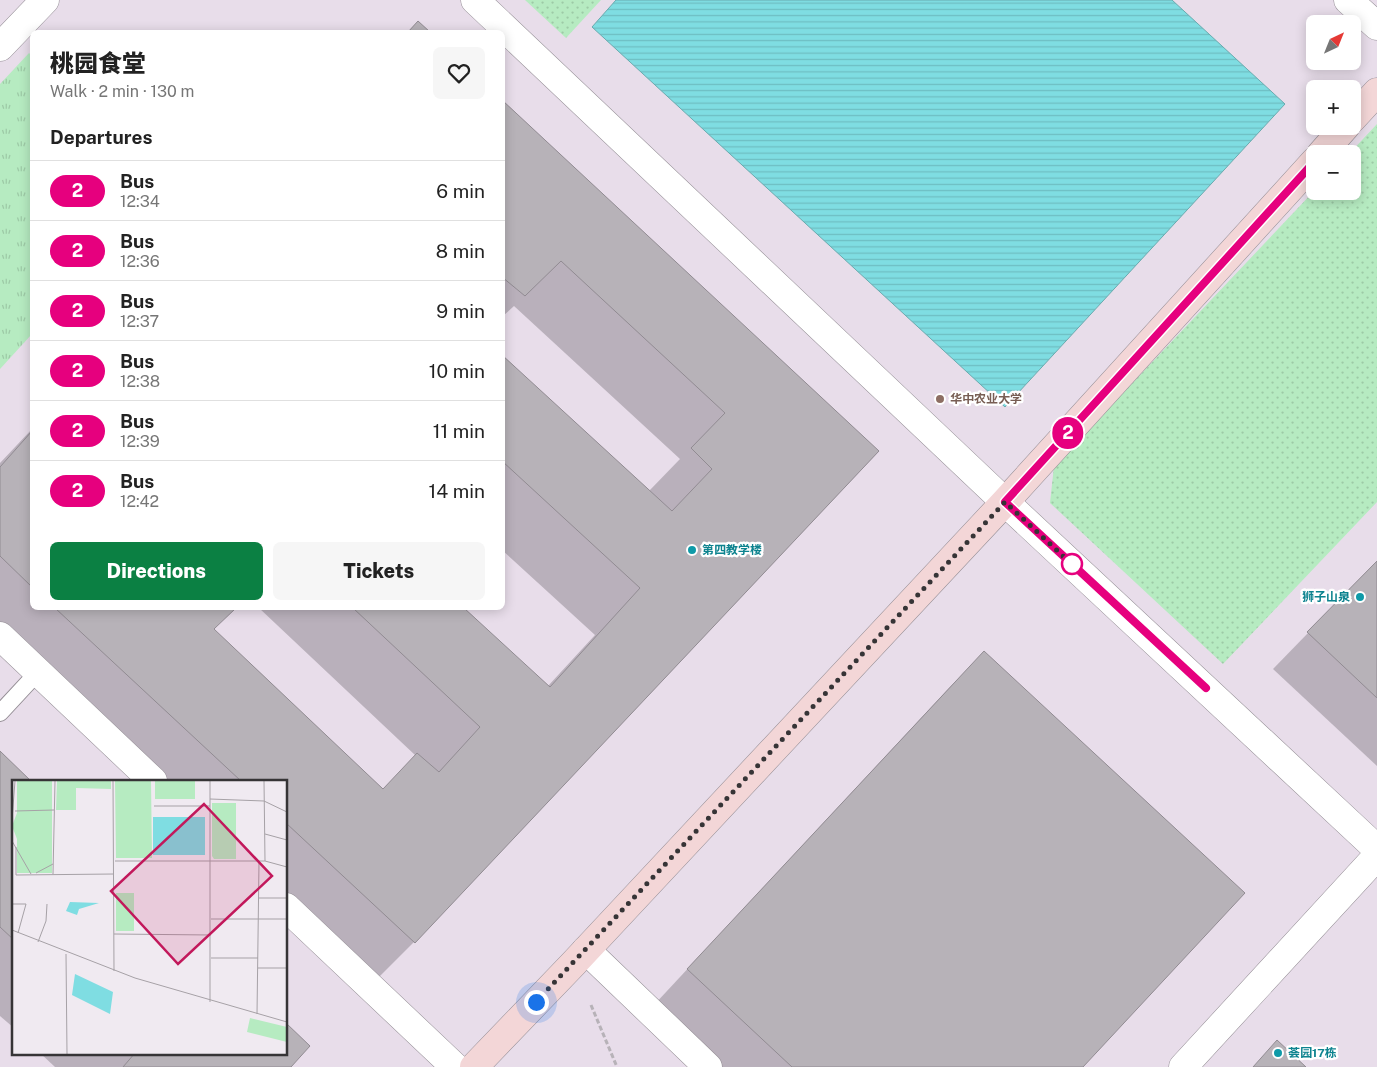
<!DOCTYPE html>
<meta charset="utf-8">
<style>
:root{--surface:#fff;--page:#f6f6f6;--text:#222;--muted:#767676;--line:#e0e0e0;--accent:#0b8043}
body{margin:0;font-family:"Public Sans","Noto Sans SC",sans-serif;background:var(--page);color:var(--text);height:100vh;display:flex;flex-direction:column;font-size:19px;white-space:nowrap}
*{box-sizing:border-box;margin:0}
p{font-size:16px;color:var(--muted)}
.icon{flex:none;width:28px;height:28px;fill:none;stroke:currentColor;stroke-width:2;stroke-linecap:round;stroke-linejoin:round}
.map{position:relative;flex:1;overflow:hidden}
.side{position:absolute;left:30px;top:30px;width:475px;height:580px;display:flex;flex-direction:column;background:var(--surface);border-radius:8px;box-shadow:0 2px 12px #0003}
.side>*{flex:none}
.badge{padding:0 10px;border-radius:16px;font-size:18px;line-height:32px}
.needle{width:32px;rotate:43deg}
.controls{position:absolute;left:1306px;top:15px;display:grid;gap:10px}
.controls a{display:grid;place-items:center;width:55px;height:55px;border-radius:8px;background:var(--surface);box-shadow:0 2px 12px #0003;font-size:25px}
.you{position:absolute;width:25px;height:25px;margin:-12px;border:4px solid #fff;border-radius:50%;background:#1a73e8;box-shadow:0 0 0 8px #1a73e833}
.map>.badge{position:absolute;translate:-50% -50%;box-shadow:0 0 0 2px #fff}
h2{padding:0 20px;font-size:19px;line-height:45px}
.round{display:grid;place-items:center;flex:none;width:52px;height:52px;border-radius:8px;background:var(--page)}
.summary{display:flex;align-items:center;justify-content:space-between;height:85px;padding:0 20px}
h1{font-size:24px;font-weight:800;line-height:38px}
.button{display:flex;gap:10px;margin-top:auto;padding:10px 20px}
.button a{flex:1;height:58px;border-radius:8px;background:var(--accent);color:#fff;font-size:20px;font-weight:800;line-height:58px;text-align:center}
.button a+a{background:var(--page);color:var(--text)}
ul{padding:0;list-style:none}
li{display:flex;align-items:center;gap:15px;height:60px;padding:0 20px;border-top:1px solid var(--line)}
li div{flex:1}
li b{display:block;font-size:19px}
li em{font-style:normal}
li .badge{min-width:55px;font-weight:700;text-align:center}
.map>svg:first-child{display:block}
</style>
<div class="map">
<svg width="1377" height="1067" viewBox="0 0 1377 1067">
<defs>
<pattern id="grass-tufts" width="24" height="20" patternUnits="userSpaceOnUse" patternTransform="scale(1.25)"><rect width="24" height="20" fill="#b6ebc1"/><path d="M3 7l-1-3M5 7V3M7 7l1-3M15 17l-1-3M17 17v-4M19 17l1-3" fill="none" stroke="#9dcaa6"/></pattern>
<pattern id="park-dots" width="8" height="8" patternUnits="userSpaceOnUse" patternTransform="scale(1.25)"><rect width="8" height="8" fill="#b6ebc1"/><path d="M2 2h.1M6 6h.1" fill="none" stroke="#9dcaa6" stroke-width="1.8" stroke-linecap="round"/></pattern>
<pattern id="water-rules" width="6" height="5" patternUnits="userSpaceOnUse" patternTransform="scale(1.25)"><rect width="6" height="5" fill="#7fdde2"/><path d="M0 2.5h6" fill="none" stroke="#6ebec2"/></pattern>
</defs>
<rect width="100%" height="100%" fill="#f0eaf1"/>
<!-- built -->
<path fill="#e8ddea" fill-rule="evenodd" d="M0 0H1377V1067H0ZM1315 24H1352V61H1315ZM32 32H502V608H32ZM1315 89H1352V126H1315ZM1315 154H1352V191H1315ZM14 781H286V1053H14Z"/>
<!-- grass -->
<polygon fill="url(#grass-tufts)" points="29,53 32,56 32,334 0,369 0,84"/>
<!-- park -->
<g fill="url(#park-dots)">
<polygon points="525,0 601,0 566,38"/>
<polygon points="1377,124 1377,502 1223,664 1050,503 1054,466 1315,190 1315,191 1352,191 1352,154 1349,154"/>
</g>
<!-- water -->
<polygon fill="url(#water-rules)" stroke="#69aaae" points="616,0 1172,0 1285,104 1005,407 592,27"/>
<!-- shadow -->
<g fill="#0003">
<polygon points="502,102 878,452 414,942 368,988 286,912 286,781 145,781 0,645 0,463 32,429 32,608 234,608 212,629 382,790 416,756 259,608 462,608 548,686 595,635 502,550 502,357 649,491 680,459 514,306 502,317"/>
<polygon points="1377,562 1377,766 1273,669"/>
<polygon points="984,653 1082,1067 719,1067 653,1006 949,688"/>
<polygon points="0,753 14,781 14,1028 0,1016"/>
<polygon points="40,1053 286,1053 289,1067 55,1067"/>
</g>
<!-- building -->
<g fill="#b7b2b8" stroke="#918b92">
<polygon points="418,21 430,32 408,32"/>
<polygon points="502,100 879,451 415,943 286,823 286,781 241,781 55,608 236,608 214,629 383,789 417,753 439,772 480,727 353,608 464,608 550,687 640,588 502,461 502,355 672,511 712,469 691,448 725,413 561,261 525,296 502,277"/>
<polygon points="32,431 32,587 0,556 0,467"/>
<polygon points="1377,561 1377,698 1307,632"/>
<polygon points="984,651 1245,893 1083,1067 792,1067 687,969"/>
<polygon points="0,751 31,781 14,781 14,940 0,927"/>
<polygon points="286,1023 310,1046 291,1067 123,1067 135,1053 286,1053"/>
<polygon points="1277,1040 1306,1067 1253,1067"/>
</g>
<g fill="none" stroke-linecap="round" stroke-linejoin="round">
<defs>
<polyline id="lane" points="0,713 38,672"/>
<g id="street">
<polyline points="475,0 1005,502 1377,849"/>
<polyline points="1348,0 1377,26"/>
<polyline points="0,47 45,0"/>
<polyline points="0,636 153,781"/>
<polyline points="286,907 455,1067"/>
<polyline points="586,950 708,1067"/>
<polyline points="1183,1067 1377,856"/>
</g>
<g id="secondary">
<polyline points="1352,119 1377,92"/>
<polyline points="1321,154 1346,126"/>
<polyline points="474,1067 574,963 1005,502 1315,161"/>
</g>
</defs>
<!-- lane casing -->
<use href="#lane" stroke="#948e95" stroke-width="18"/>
<!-- street casing -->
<use href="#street" stroke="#948e95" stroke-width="29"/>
<!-- secondary casing -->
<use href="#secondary" stroke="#948e95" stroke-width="29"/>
<!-- path -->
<polyline stroke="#b7b2b8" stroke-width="3" stroke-dasharray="5 2.5" stroke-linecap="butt" points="591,1005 617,1067"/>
<!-- lane -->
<use href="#lane" stroke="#fff" stroke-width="16"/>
<!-- street -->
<use href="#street" stroke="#fff" stroke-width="28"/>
<!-- secondary -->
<use href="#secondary" stroke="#f3d6d7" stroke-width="28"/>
</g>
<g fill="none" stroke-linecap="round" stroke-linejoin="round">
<defs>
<polyline id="line" points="1206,688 1005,502 1315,161"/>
</defs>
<!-- line casing -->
<use href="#line" stroke="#fff" stroke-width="11"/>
<!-- line -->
<use href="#line" stroke="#e6007e" stroke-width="8"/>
<!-- walk -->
<polyline stroke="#363436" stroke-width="5" stroke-dasharray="0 9" points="536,1002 1005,502 1077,569 1072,564"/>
</g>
<!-- markers -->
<circle fill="#8d6e63" stroke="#fff" stroke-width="2" cx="940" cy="399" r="5"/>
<g fill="#0f9aa8" stroke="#fff" stroke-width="2">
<circle cx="692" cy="550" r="5"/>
<circle cx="1360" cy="597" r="5"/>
<circle cx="1278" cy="1053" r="5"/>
</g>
<circle fill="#fff" stroke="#e6007e" stroke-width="2.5" cx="1072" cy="564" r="10"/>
<g text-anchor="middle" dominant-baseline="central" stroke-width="4.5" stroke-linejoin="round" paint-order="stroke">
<!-- education labels -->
<g font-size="12" font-weight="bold" fill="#785e54" stroke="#fff" text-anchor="start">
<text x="950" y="399">华中农业大学</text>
</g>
<!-- culture labels -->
<g font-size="12" font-weight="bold" fill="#0d838f" stroke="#fff" text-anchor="start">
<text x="702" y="550">第四教学楼</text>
<text x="1350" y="597" text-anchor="end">狮子山泉</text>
<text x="1288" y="1053">荟园17栋</text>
</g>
</g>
<!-- overview -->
<g transform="translate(12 780)">
<rect width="275" height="275" fill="#f0eaf1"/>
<path d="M45 1H99V9L64 8V30H44ZM104 113H122V151H104Z" fill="#b6ebc1"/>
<path d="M5 1H40V93H5V59L0 46 5 33ZM103 1H139L140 78H104ZM200 23H224V79H202L200 76ZM238 238 275 247V262L235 252Z" fill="#b6ebc1"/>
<path d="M143 1H183V19H143Z" fill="#b6ebc1"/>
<path d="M141 37H193V75H141ZM58 122 87 123 67 129 65 135 54 131ZM63 194 101 212 98 234 60 215Z" fill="#7fdde2"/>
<path fill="none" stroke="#a6a1a6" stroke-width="1" d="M101 1 102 191M198 1V222M252 1 253 81M198 19 252 21 275 32M142 26H198M3 31 42 30M0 40 3 1M253 54 275 60M0 61 19 94M4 67V95L102 94M103 81H253L275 87M24 93 41 84M41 94 43 1M247 118H275M0 124H14L6 153M199 139H275M0 150 123 198 275 242M102 154 199 155M26 162 34 141 35 124M54 174 55 274M199 178H246M246 188H275M245 234 247 82"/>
<path fill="#c2185b" fill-opacity="0.15" stroke="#c2185b" stroke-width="2.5" d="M192 24 260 96 166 184 99 111Z"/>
<rect width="275" height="275" fill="none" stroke="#363436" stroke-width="2.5"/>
</g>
</svg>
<div class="controls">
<a><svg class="needle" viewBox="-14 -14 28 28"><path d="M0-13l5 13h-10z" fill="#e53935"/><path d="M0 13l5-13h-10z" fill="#767676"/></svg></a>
<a>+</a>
<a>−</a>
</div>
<div class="you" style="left:536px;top:1002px"></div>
<b class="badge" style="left:1068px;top:433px;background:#e6007e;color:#fff">2</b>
<section class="side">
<div class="summary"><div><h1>桃园食堂</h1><p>Walk · 2 min · 130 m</p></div><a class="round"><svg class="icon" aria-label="heart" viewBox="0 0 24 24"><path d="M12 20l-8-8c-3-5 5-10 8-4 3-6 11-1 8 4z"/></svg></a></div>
<h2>Departures</h2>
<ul>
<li><span class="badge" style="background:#e6007e;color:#fff">2</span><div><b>Bus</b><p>12:34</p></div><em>6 min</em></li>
<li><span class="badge" style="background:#e6007e;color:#fff">2</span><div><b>Bus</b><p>12:36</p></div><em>8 min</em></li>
<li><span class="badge" style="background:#e6007e;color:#fff">2</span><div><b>Bus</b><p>12:37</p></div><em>9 min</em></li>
<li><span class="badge" style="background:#e6007e;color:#fff">2</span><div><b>Bus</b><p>12:38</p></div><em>10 min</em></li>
<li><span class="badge" style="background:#e6007e;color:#fff">2</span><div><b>Bus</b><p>12:39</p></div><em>11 min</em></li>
<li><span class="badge" style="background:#e6007e;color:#fff">2</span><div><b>Bus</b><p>12:42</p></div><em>14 min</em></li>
</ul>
<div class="button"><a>Directions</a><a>Tickets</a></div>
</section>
</div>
